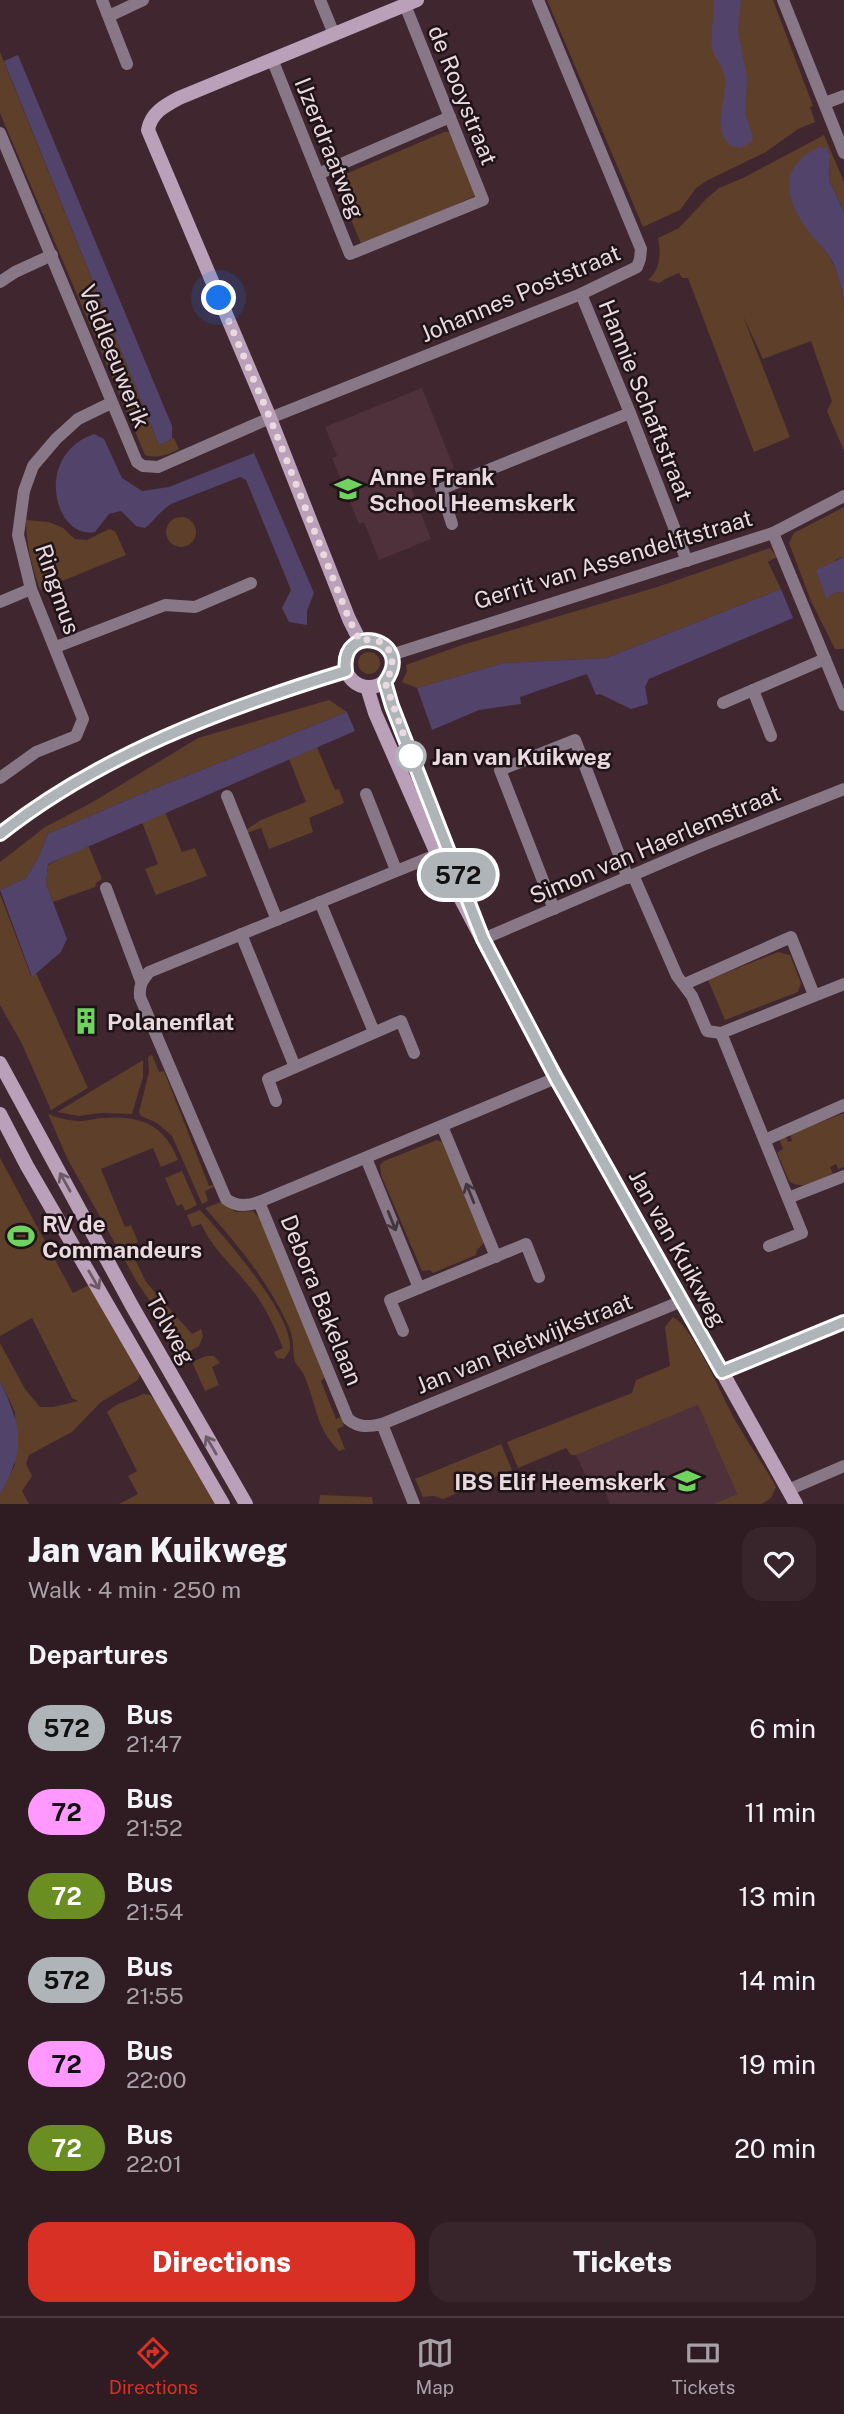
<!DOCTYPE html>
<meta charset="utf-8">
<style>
:root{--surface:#2f1c23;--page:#37252b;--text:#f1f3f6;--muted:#a7a1a6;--line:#4a3a41;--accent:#d93025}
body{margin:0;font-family:"Public Sans",sans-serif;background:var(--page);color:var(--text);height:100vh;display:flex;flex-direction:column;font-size:26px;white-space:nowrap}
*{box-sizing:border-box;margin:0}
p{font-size:23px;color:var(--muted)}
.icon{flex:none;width:38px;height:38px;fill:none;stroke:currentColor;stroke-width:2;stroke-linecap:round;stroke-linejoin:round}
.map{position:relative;height:1504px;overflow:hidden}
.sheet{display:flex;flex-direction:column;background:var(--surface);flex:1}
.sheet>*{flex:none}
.badge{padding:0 14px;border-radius:23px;font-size:24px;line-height:46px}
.you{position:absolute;width:35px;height:35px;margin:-18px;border:5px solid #fff;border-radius:50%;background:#1a73e8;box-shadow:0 0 0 10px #1a73e833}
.map>.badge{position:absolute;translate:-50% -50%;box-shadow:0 0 0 4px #fff}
h2{padding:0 28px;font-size:26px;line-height:63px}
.round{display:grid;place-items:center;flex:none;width:74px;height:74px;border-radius:21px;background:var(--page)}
.overview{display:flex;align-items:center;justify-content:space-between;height:119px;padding:0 28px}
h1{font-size:33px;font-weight:800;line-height:52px}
.button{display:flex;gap:14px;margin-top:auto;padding:14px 28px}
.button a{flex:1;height:80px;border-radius:21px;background:var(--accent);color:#fff;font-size:28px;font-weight:800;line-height:80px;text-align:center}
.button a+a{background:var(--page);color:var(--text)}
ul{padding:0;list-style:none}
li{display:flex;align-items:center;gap:21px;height:84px;padding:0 28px}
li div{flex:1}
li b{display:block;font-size:26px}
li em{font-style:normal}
li .badge{min-width:77px;font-weight:700;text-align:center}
.tab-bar{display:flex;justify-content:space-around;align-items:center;height:98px;border-top:2px solid var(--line);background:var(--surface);font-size:19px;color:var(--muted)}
.tab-bar a{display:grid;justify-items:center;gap:4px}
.tab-bar .current{color:var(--accent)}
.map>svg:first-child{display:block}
</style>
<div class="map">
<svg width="844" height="1504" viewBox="0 0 844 1504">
<rect width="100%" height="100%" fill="#3f262f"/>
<!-- built -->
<g fill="#4f313c">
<polygon points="422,388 454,468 410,485 431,539 379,560 364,522 359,524 332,458 337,456 325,427"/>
<polygon points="698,1405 737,1494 713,1504 610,1504 603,1486 592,1489 576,1455"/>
</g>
<!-- green -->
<g fill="#5d3f2a">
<polygon points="547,0 773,0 813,106 810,107 815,122 798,129 766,152 708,180 696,188 680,210 643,227"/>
<path d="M0 52 159 445 174 438 179 449C167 455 158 459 145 455L0 113Z"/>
<polygon points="444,132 452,132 477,195 362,246 334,179"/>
<path d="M824 135 844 182V212L829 180 830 157 790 179V192L799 216 829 256 839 276 844 308V451L827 411 832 401 811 341 763 359 743 316 790 437 754 452 688 278H682L679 273 665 279 660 283 648 280C661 269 661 253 658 238L679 228 706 199 719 188 743 178Z"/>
<polygon points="844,507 844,557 835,560 826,597 834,593 844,592 844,649 835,649 811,601 789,543 794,533"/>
<circle cx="181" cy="532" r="15"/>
<path d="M26 520 49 522 63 528 75 539 87 540 109 529 115 531 126 555 40 590C32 566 26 545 26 520Z"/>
<polygon points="770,548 777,557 768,562 781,589 606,658 504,663 417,688 402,682 407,671 406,665 462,645 657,587"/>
<circle cx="369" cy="663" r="11"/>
<polygon points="329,700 347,712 141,794 48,834 38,858 26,878 0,890 0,862 45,827 91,803 198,738"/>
<polygon points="317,747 335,790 339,789 344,803 309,818 313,832 269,849 261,828 247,833 247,829 261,820 306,802 289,759"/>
<polygon points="165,812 182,852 195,848 207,876 156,895 145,869 158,864 142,822"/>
<polygon points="88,845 102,879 96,883 95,887 53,902 46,884 48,865"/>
<polygon points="0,894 31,976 36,973 88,1088 51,1110 22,1044 0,1005"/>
<polygon points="778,952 790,955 801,983 798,992 725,1020 708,980"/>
<polygon points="152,1055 159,1072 164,1071 209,1186 213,1185 214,1187 205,1191 208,1201 202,1204 172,1136 157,1123 141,1116 139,1112 149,1072 148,1057"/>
<polygon points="143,1060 143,1077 132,1114 101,1113 79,1116 57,1112"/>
<path d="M844 1113V1167L838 1169 836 1164 830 1167 833 1174C819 1179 802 1192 789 1181L777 1153 783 1149 779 1139 786 1137 788 1142 792 1141 790 1134Z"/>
<path d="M48 1114C58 1118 69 1121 81 1121 88 1121 95 1118 103 1118 140 1115 164 1124 178 1160L161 1167 153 1148 101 1169 125 1227 131 1225 138 1242 129 1247 146 1282 192 1334 201 1329 203 1336 199 1346 187 1353 138 1284 68 1160Z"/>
<polygon points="437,1140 442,1142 484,1243 477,1250 476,1255 433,1273 430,1270 422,1271 381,1175 380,1165 384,1161"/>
<polygon points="0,1158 73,1293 93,1283 141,1370 138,1380 101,1402 72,1432 29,1455 26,1464 32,1476 22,1491 29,1504 0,1504 0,1494 15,1465 15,1412 0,1381 0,1343 25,1389 40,1407 53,1407 78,1401 72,1398 32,1318 0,1336"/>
<polygon points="182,1171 197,1205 185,1211 182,1204 177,1206 165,1178"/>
<path d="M221 1202 236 1212 253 1211 260 1219 325 1378 321 1381 336 1419 341 1417 344 1426 337 1429 345 1449 339 1451C316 1429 316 1403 304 1375 302 1370 297 1366 295 1362 292 1351 295 1339 288 1325 268 1281 237 1244 205 1208Z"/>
<path d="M200 1210C224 1236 289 1310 290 1345 291 1351 287 1355 284 1359L277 1358 274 1352 283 1348C274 1326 264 1303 248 1285 231 1264 212 1248 201 1224L192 1227 187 1215Z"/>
<path d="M673 1317C696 1330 723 1400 738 1425 750 1446 764 1465 776 1487L771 1498 762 1504H713L737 1494 698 1405 576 1455H571L566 1448 518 1468 507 1442 632 1393 636 1380 670 1366 665 1327Z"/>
<polygon points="206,1356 214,1356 220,1363 212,1367 219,1385 205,1391 192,1362"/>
<path d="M143 1394 150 1395 156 1402 218 1504H119L138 1494 128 1476 137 1471 107 1412C119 1401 130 1401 143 1394Z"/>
<polygon points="501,1444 512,1470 443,1499 434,1496 423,1497 415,1479"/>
<polygon points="320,1495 372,1497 373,1504 319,1504"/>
</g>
<!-- water -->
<g fill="#51436a">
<path d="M714 0H741L738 31 747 78 745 113 753 137 752 141 741 148 731 146C710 127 727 103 725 79 724 66 715 60 712 49 710 42 714 11 714 0Z"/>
<polygon points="18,55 172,426 172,439 159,445 4,61"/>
<path d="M819 147 827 148 830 157 829 180 844 212V308C842 289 839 272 829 256 823 247 815 240 808 231 784 198 778 167 819 147Z"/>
<path d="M94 434 104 439 122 478 142 491 169 487 254 453 314 593 307 611V625L289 622 282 608 291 590 246 480 240 477 171 504C160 511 155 520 145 528L136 526 121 511 109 514 95 532C54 540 33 455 94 434Z"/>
<polygon points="844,557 844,592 834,593 826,598 816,570"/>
<polygon points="781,589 793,618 649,679 645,687 648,704 631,709 600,694 596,695 587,674 520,697 521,704 479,710 432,730 417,688 504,663 606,658"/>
<polygon points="347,712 355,731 48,864 46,884 67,939 61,952 32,977 0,890 26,878 38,858 48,834 141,794"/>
<path d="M0 1381C21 1426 27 1448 0 1494Z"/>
</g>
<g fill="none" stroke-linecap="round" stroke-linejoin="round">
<!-- street -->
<g stroke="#887786" stroke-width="12">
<polyline points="102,0 127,64"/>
<polyline points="320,0 334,34"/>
<polyline points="783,0 844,153"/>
<polyline points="109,16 143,0"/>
<polyline points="272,59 350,254 483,200 405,5"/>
<polyline points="825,103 844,96"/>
<polyline points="0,133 137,462 143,466 158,467 270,418 581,294 637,267 640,259 641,249 538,0"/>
<polyline points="318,174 450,117"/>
<polyline points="0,282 15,272 52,255"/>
<polyline points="581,294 630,413 687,561"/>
<polyline points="452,524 441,489 630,413"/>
<polyline points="773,533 844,705"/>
<polyline points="0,602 31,589"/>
<polyline points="56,647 165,605 195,607 251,583"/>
<polyline points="391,655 773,533 844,496"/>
<polyline points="753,690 771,736"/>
<polyline points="723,703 825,659"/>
<polyline points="0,778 36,752 76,736 83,719 31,589 18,535 24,491 33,466 56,439 78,419 111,403"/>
<polyline points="366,794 396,870"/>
<polyline points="227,796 277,920"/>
<polyline points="633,875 677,976 692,996 707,1031 721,1033"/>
<polyline points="106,888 141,981"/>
<polyline points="320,902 374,1032"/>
<polyline points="554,909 500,770 575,740 628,878"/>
<polyline points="241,934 295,1067"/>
<polyline points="483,939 703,845 844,789"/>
<polyline points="685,984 791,937 814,995"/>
<polyline points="276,1101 268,1079 401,1021 414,1053"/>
<polyline points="442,1126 496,1257"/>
<polyline points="765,1140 844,1105"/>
<polyline points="366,1158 419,1288 526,1244 539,1277"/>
<polyline points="788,1198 844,1176"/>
<polyline points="259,1202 556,1078"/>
<polyline points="769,1246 802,1233 721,1033 844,984"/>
<polyline points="403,1331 390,1300 419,1288"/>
<polyline points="382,1424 682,1301"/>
<polyline points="788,1490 844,1466"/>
<path d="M414 1504 382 1424C368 1427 359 1428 348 1419L259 1202C248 1206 236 1207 226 1199L140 997C139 985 142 981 149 972L443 852"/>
</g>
<!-- secondary -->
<g stroke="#baa0b8" stroke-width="14">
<circle cx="369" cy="663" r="24"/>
<path d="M360 641 349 619 270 418 148 130C151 113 164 106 179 98L417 0"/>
<polyline points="385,682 392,706 458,877"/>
<polyline points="367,687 375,713 437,854 519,1009 796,1504"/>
<path d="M0 834C98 756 227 707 346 671"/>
<polyline points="0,1063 132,1306 246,1504"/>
<polyline points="0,1114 27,1166 223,1504"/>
<polyline points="722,1372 844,1322"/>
</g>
</g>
<!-- one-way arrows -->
<defs><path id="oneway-shaft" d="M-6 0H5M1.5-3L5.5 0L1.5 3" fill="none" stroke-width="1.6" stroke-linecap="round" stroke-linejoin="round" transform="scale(1.75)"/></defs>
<g stroke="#6c5a68">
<use href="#oneway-shaft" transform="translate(65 1182) rotate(-119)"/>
<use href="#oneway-shaft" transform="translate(94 1280) rotate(60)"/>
<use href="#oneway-shaft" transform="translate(211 1445) rotate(-120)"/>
</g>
<g stroke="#43363e">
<use href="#oneway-shaft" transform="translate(470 1193) rotate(-112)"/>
<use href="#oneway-shaft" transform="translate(392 1221) rotate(68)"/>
</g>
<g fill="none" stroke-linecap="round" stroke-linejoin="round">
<defs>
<path id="line" d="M0 834C100 755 225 708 346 671 339 620 417 639 385 682L392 706 483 939 556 1078 722 1372 844 1322"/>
</defs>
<!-- line casing -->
<use href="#line" stroke="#fff" stroke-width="16"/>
<!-- line -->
<use href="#line" stroke="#afb4b9" stroke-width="10"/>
<!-- walk -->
<path stroke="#ead9de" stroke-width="7" stroke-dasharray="0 12.6" d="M219 298 270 418 349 619 360 641C388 633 401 660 385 682L411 756"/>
</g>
<!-- icons -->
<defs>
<symbol id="school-bare" viewBox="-9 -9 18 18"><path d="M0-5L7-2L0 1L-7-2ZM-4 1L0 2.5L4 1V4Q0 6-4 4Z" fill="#70d35f" stroke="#1e1317" stroke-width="2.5" paint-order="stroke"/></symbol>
<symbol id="building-bare" viewBox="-9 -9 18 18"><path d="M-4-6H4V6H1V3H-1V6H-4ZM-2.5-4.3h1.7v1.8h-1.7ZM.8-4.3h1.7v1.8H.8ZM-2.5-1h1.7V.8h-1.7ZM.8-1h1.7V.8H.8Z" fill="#70d35f" stroke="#1e1317" stroke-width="2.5" paint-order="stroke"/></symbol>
<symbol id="stadium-bare" viewBox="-9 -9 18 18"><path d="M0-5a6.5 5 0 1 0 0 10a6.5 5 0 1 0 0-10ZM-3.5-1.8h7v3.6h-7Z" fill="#70d35f" stroke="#1e1317" stroke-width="2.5" paint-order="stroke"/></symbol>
</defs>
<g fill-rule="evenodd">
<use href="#school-bare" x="329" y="470" width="38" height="38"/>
<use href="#building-bare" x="67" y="1002" width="38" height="38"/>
<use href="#stadium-bare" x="2" y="1217" width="38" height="38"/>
<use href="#school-bare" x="668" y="1462" width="38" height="38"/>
</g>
<!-- markers -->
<circle fill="#fff" stroke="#afb4b9" stroke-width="3.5" cx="411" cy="756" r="14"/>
<g text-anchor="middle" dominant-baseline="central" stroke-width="5" stroke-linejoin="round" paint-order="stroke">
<!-- street labels -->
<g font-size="23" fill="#ead9de" stroke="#1e1317">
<text transform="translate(463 95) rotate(68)">de Rooystraat</text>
<text transform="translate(330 148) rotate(68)">IJzerdraatweg</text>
<text transform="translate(520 293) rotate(-23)">Johannes Poststraat</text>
<text transform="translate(115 356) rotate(68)">Veldleeuwerik</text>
<text transform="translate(646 400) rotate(68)">Hannie Schaftstraat</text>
<text transform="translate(613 559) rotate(-17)">Gerrit van Assendelftstraat</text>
<text transform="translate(58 589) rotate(71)">Ringmus</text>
<text transform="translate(655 844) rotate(-23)">Simon van Haerlemstraat</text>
<text transform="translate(678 1248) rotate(61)">Jan van Kuikweg</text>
<text transform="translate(322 1300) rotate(68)">Debora Bakelaan</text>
<text transform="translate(171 1329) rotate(61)">Tolweg</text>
<text transform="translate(524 1343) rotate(-22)">Jan van Rietwijkstraat</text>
</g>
<!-- poi labels -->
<g font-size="23" font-weight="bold" fill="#ead9de" stroke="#1e1317" text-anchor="start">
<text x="369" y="476">Anne Frank<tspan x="369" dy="26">School Heemskerk</tspan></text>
<text x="107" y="1021">Polanenflat</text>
<text x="42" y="1223">RV de<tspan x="42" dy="26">Commandeurs</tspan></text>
<text x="666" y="1481" text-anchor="end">IBS Elif Heemskerk</text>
</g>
<!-- stop labels -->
<g font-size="23" font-weight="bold" fill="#ead9de" stroke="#1e1317" text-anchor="start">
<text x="432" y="756">Jan van Kuikweg</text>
</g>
</g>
</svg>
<div class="you" style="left:219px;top:298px"></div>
<b class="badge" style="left:458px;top:875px;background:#afb4b9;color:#111">572</b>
</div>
<section class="sheet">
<div class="overview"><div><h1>Jan van Kuikweg</h1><p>Walk · 4 min · 250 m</p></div><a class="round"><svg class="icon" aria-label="heart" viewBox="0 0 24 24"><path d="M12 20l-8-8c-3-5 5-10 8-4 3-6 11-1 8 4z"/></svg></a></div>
<h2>Departures</h2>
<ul>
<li><span class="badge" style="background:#afb4b9;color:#111">572</span><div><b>Bus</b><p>21:47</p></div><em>6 min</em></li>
<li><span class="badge" style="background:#f9f;color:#111">72</span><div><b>Bus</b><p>21:52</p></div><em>11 min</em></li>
<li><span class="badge" style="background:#6b8e23;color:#fff">72</span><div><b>Bus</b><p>21:54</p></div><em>13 min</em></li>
<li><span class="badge" style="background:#afb4b9;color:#111">572</span><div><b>Bus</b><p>21:55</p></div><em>14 min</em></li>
<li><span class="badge" style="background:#f9f;color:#111">72</span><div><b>Bus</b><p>22:00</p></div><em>19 min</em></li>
<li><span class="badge" style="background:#6b8e23;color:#fff">72</span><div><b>Bus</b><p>22:01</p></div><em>20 min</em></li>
</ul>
<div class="button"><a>Directions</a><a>Tickets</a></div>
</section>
<nav class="tab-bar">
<a class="current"><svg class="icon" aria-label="directions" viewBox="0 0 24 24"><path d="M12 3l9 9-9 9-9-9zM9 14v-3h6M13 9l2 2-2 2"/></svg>Directions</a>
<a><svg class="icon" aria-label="map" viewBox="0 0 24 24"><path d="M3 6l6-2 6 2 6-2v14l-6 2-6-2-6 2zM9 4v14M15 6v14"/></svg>Map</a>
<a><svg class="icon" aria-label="tickets" viewBox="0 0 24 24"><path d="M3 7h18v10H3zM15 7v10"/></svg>Tickets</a>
</nav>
